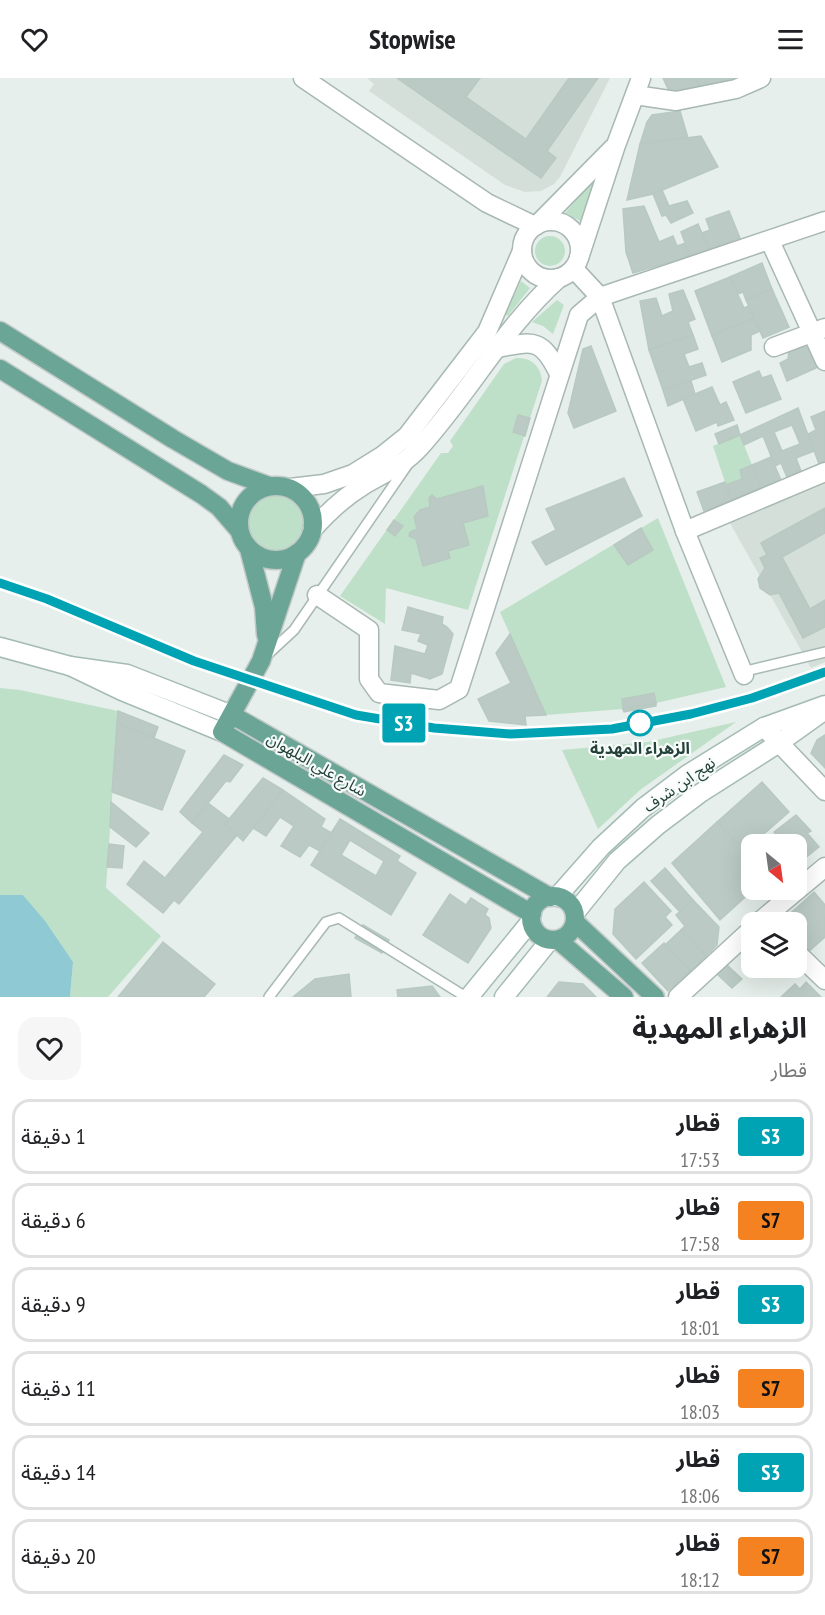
<!DOCTYPE html>
<html lang="ar">
<meta charset="utf-8">
<style>
:root{--surface:#fff;--page:#f6f6f6;--text:#202124;--muted:#757577;--line:#e0e0e0}
body{margin:0;font-family:"PT Sans Narrow","Noto Sans Arabic",sans-serif;background:var(--page);color:var(--text);direction:rtl;height:100vh;display:flex;flex-direction:column;font-size:22px;white-space:nowrap}
*{box-sizing:border-box;margin:0}
p{font-size:20px;color:var(--muted)}
.icon{flex:none;width:33px;height:33px;fill:none;stroke:currentColor;stroke-width:2;stroke-linecap:round;stroke-linejoin:round}
.map{position:relative;height:919px;overflow:hidden;direction:ltr}
.side{display:flex;flex-direction:column;background:var(--surface);flex:1}
.side>*{flex:none}
.badge{padding:0 12px;border-radius:4px;font-size:21px;line-height:39px}
.needle{width:39px;rotate:151deg}
.controls{position:absolute;left:741px;top:756px;display:grid;gap:12px}
.controls a{display:grid;place-items:center;width:66px;height:66px;border-radius:12px;background:var(--surface);box-shadow:0 6px 24px #0002;font-size:30px}
.map>.badge{position:absolute;translate:-50% -50%;box-shadow:0 0 0 3px #fff}
.round{display:grid;place-items:center;flex:none;width:63px;height:63px;border-radius:18px;background:var(--page)}
.headline{display:flex;align-items:center;justify-content:space-between;height:102px;padding:0 18px}
h1{font-size:28px;font-weight:700;line-height:45px}
ul{padding:0;list-style:none}
li{display:flex;align-items:center;gap:18px;height:75px;margin:0 12px 9px;padding:0 6px;border:3px solid var(--line);border-radius:18px}
li div{flex:1}
li b{display:block;font-size:22px}
li em{font-style:normal}
li .badge{min-width:66px;font-weight:700;text-align:center}
header{display:flex;justify-content:space-between;align-items:center;height:78px;padding:0 18px;background:var(--surface);font-size:27px;font-weight:700}
.map>svg:first-child{display:block}
</style>
<header><svg class="icon" aria-label="menu" viewBox="0 0 24 24"><path d="M4 6h16M4 12h16M4 18h16"/></svg>Stopwise<svg class="icon" aria-label="heart" viewBox="0 0 24 24"><path d="M12 20l-8-8c-3-5 5-10 8-4 3-6 11-1 8 4z"/></svg></header>
<div class="map">
<svg width="825" height="919" viewBox="0 0 825 919">
<rect width="100%" height="100%" fill="#e6efeb"/>
<!-- built -->
<g fill="#d4dfda">
<polygon points="367,0 610,0 560,99 554,106 541,113 525,114 505,107 369,13 374,6"/>
<polygon points="825,406 825,584 811,590 730,445"/>
</g>
<!-- green -->
<g fill="#bfe0c8">
<polygon points="594,101 597,103 582,144 565,135"/>
<circle cx="550" cy="173" r="15"/>
<polygon points="521,203 530,210 508,238 505,236"/>
<polygon points="557,222 564,227 553,256 543,248 532,244"/>
<path d="M516 280C531 279 541 288 542 303L468 532 386 510 385 546 340 518 441 375H448L453 368 450 363 504 286Z"/>
<polygon points="740,357 752,387 740,392 742,401 726,407 713,368"/>
<circle cx="277" cy="446" r="30"/>
<polygon points="658,440 726,609 656,625 654,615 622,621 623,631 546,637 500,534"/>
<polygon points="0,610 20,612 118,633 106,810 161,858 108,919 70,919 73,884 23,817 0,817"/>
<polygon points="736,644 640,712 598,751 562,672 648,664"/>
</g>
<!-- water -->
<polygon fill="#8ec9d4" points="0,817 23,817 45,843 73,884 70,919 0,919"/>
<!-- building -->
<g fill="#bbcac4" stroke="#b8c9c2" stroke-width="1.5" fill-rule="evenodd">
<polygon points="397,0 480,0 466,19 526,61 569,0 598,0 547,73 556,80 541,100"/>
<polygon points="663,0 696,0 699,10 679,16 669,13"/>
<polygon points="696,0 734,0 699,10"/>
<polygon points="680,33 688,60 640,66 647,44 652,37"/>
<polygon points="701,58 718,89 653,116 627,122 640,66"/>
<polygon points="662,112 669,128 687,123 693,135 671,145 666,137 662,138 653,116"/>
<polygon points="644,128 659,164 673,158 677,168 686,165 690,178 633,195 626,174 623,131"/>
<polygon points="729,133 740,160 709,171 702,155 710,152 706,141"/>
<polygon points="698,146 709,171 690,178 681,154"/>
<polygon points="762,185 772,211 746,222 743,214 737,216 730,199"/>
<polygon points="730,199 744,230 749,228 754,240 712,258 695,213"/>
<polygon points="772,211 789,249 763,260 746,222"/>
<polygon points="683,212 695,241 688,244 693,257 649,272 640,223 656,220 662,238 673,233 669,216"/>
<polygon points="754,240 760,253 751,257 751,272 722,284 712,258"/>
<polygon points="693,257 698,271 684,276 689,289 702,285 706,297 663,312 649,272"/>
<polygon points="802,267 811,272 818,289 787,303 780,285 788,281 789,272"/>
<polygon points="591,268 616,333 574,350 568,335 583,271"/>
<polygon points="759,293 762,300 771,297 781,321 746,335 733,304"/>
<polygon points="691,303 695,316 668,328 663,312"/>
<polygon points="712,309 720,327 726,324 734,342 718,348 717,344 696,353 683,321"/>
<path d="M798 330 814 373 796 380 801 393 787 399 781 385 775 388 763 358 744 367 740 357ZM792 347 800 366 782 373 774 354Z"/>
<polygon points="825,333 825,383 819,386 808,356 816,352 811,339"/>
<polygon points="518,337 530,340 525,358 513,354"/>
<polygon points="737,347 740,357 719,366 715,356"/>
<polygon points="771,379 781,402 761,409 752,387"/>
<polygon points="752,387 761,409 731,422 726,407 742,401 740,392"/>
<polygon points="624,400 642,438 546,487 532,464 556,452 546,431"/>
<polygon points="725,404 731,422 704,433 697,414"/>
<polygon points="483,408 488,438 463,445 469,467 448,473 450,480 423,488 416,461 409,458 410,454 417,451 414,439 420,432 430,429 429,420 432,417 437,421"/>
<polygon points="825,430 825,455 782,479 810,531 825,522 825,549 803,560 779,515 770,517 760,510 758,501 765,490 760,480 767,477 761,465"/>
<polygon points="394,442 403,448 395,458 387,452"/>
<polygon points="641,450 653,472 628,487 614,467"/>
<polygon points="408,529 443,539 442,546 447,549 453,556 442,596 430,601 411,595 410,605 391,602 395,568 425,576 428,567 418,563 421,556 402,552"/>
<polygon points="510,556 546,637 525,638 526,647 489,643 478,621 511,605 496,575"/>
<polygon points="654,615 656,625 623,631 622,621"/>
<polygon points="656,625 656,628 624,634 623,631"/>
<polygon points="118,633 158,649 154,660 117,645"/>
<polygon points="117,645 185,673 162,732 112,714"/>
<polygon points="825,657 825,690 811,675 817,662"/>
<polygon points="224,677 243,687 230,704 226,703 192,745 180,734"/>
<polygon points="263,700 283,712 243,763 225,746"/>
<polygon points="762,704 789,734 744,773 717,744"/>
<polygon points="283,712 325,741 321,749 332,755 320,773 309,767 300,779 281,768 294,748 280,739 266,758 253,750"/>
<polygon points="111,724 149,755 136,769 110,749"/>
<polygon points="208,725 229,741 225,746 237,757 179,826 174,822 163,835 127,806 144,783 165,800 203,754 192,745"/>
<polygon points="796,737 811,753 807,755 819,769 799,785 805,791 796,799 796,766 784,766 774,754"/>
<path d="M340 741 400 778 397 783 416 795 391 837 311 787ZM350 762 384 783 376 798 341 777Z"/>
<polygon points="717,744 752,780 753,812 720,842 672,785"/>
<polygon points="767,760 772,766 760,766"/>
<polygon points="109,766 124,768 122,790 107,789"/>
<polygon points="665,790 693,822 680,834 651,803"/>
<polygon points="644,804 671,833 665,839 672,847 636,881 613,856 615,831"/>
<polygon points="814,814 825,827 825,859 807,875 796,865 796,844 781,844"/>
<polygon points="450,816 466,827 471,820 488,831 485,837 489,840 491,850 468,885 423,857"/>
<polygon points="693,822 719,849 717,867 706,878 681,852 685,848 676,837"/>
<polygon points="363,847 389,862 382,875 355,860"/>
<polygon points="681,852 706,878 690,893 666,866"/>
<polygon points="163,864 215,906 204,919 118,919"/>
<polygon points="664,865 690,893 668,913 642,885"/>
<polygon points="727,887 742,901 732,910 717,896"/>
<polygon points="349,896 351,919 293,919 315,901"/>
<polygon points="559,904 583,906 596,919 547,919"/>
<polygon points="806,904 821,919 781,919 795,906 800,911"/>
<polygon points="432,908 440,919 398,919 397,912"/>
</g>
<g fill="none" stroke-linecap="round" stroke-linejoin="round">
<defs>
<g id="lane">
<polyline points="267,577 294,552 408,386"/>
<polyline points="742,594 825,574"/>
<polyline points="269,919 326,844 339,840 466,919"/>
</g>
<g id="street">
<polyline points="303,0 487,125 535,148"/>
<polyline points="635,17 676,23 736,11 761,0"/>
<circle cx="551" cy="172" r="29"/>
<polyline points="537,147 613,70"/>
<polyline points="770,163 825,283"/>
<polyline points="579,180 616,67 641,0"/>
<polyline points="574,191 600,219 685,453 744,597"/>
<polyline points="774,269 825,250"/>
<path d="M496 270C532 264 541 258 559 296"/>
<polyline points="290,410 324,406 353,396 382,378 407,358 487,254 522,173"/>
<path d="M312 452C328 434 344 419 364 407 384 395 404 387 420 369 469 315 504 249 559 200"/>
<polyline points="685,453 825,394"/>
<polyline points="317,517 369,552 369,601 379,615 439,622 459,611 579,237 600,219 825,143"/>
<polyline points="764,649 825,713"/>
<polyline points="759,844 825,789"/>
<polyline points="796,874 825,902"/>
<polyline points="678,919 752,851"/>
</g>
<g id="secondary">
<polyline points="0,569 70,588"/>
<polyline points="222,654 122,613 70,588 127,596 232,637"/>
<polyline points="557,819 601,769 643,730 688,696 764,649 825,627"/>
<polyline points="575,835 617,783 658,747 699,716 779,665 821,635"/>
<polyline points="469,919 531,843"/>
<polyline points="504,919 550,862"/>
</g>
<g id="primary">
<polyline points="0,253 173,361 228,393 269,408"/>
<polyline points="0,291 201,416 219,429 239,452"/>
<circle cx="276" cy="445" r="37"/>
<polyline points="249,471 264,529 266,557"/>
<polyline points="297,475 261,583 222,654 532,836"/>
<polyline points="232,637 550,819"/>
<circle cx="553" cy="840" r="22"/>
<polyline points="575,844 655,919"/>
<polyline points="558,862 624,919"/>
</g>
</defs>
<!-- lane casing -->
<use href="#lane" stroke="#a8b8b2" stroke-width="12"/>
<!-- street casing -->
<use href="#street" stroke="#a8b8b2" stroke-width="21"/>
<!-- secondary casing -->
<use href="#secondary" stroke="#a4bbb3" stroke-width="21"/>
<!-- primary casing -->
<use href="#primary" stroke="#c2cac8" stroke-width="21"/>
<!-- lane -->
<use href="#lane" stroke="#fff" stroke-width="9"/>
<!-- street -->
<use href="#street" stroke="#fff" stroke-width="18"/>
<!-- secondary -->
<use href="#secondary" stroke="#fff" stroke-width="18"/>
<!-- primary -->
<use href="#primary" stroke="#6aa596" stroke-width="18"/>
<!-- rail -->
<path stroke="#5f7d75" stroke-width="4.5" stroke-dasharray="12 6" stroke-linecap="butt" d="M0 505C66 528 128 558 194 583 223 594 254 603 284 613 308 621 333 632 357 637 467 662 582 660 691 636 736 626 781 610 825 594"/>
</g>
<g fill="none" stroke-linecap="round" stroke-linejoin="round">
<defs>
<polyline id="line" points="0,505 47,521 194,583 356,637 434,650 511,656 612,651 691,636 752,620 825,594"/>
</defs>
<!-- line casing -->
<use href="#line" stroke="#fff" stroke-width="14"/>
<!-- line -->
<use href="#line" stroke="#00a3b4" stroke-width="9"/>
</g>
<!-- markers -->
<circle fill="#fff" stroke="#00a3b4" stroke-width="3" cx="640" cy="645" r="12"/>
<g text-anchor="middle" dominant-baseline="central" stroke-width="4.5" stroke-linejoin="round" paint-order="stroke">
<!-- stop labels -->
<g font-size="16" font-weight="bold" fill="#24423a" stroke="#f7fbf9">
<text x="640" y="670">الزهراء المهدية</text>
</g>
<!-- street labels -->
<g font-size="16" fill="#24423a" stroke="#f7fbf9">
<text transform="translate(317 686) rotate(30)">شارع علي البلهوان</text>
<text transform="translate(679 706) rotate(-35)">نهج ابن شرف</text>
</g>
</g>
</svg>
<div class="controls">
<a><svg class="needle" viewBox="-14 -14 28 28"><path d="M0-13l5 13h-10z" fill="#e53935"/><path d="M0 13l5-13h-10z" fill="#757577"/></svg></a>
<a><svg class="icon" aria-label="layers" viewBox="0 0 24 24"><path d="M12 4l9 5-9 5-9-5zM3 14l9 5 9-5"/></svg></a>
</div>
<b class="badge" style="left:404px;top:645px;background:#00a3b4;color:#fff">S3</b>
</div>
<section class="side">
<div class="headline"><div><h1>الزهراء المهدية</h1><p>قطار</p></div><a class="round"><svg class="icon" aria-label="heart" viewBox="0 0 24 24"><path d="M12 20l-8-8c-3-5 5-10 8-4 3-6 11-1 8 4z"/></svg></a></div>
<ul>
<li><span class="badge" style="background:#00a3b4;color:#fff">S3</span><div><b>قطار</b><p>17:53</p></div><em>1 دقيقة</em></li>
<li><span class="badge" style="background:#f58220;color:#111">S7</span><div><b>قطار</b><p>17:58</p></div><em>6 دقيقة</em></li>
<li><span class="badge" style="background:#00a3b4;color:#fff">S3</span><div><b>قطار</b><p>18:01</p></div><em>9 دقيقة</em></li>
<li><span class="badge" style="background:#f58220;color:#111">S7</span><div><b>قطار</b><p>18:03</p></div><em>11 دقيقة</em></li>
<li><span class="badge" style="background:#00a3b4;color:#fff">S3</span><div><b>قطار</b><p>18:06</p></div><em>14 دقيقة</em></li>
<li><span class="badge" style="background:#f58220;color:#111">S7</span><div><b>قطار</b><p>18:12</p></div><em>20 دقيقة</em></li>
</ul>
</section>
